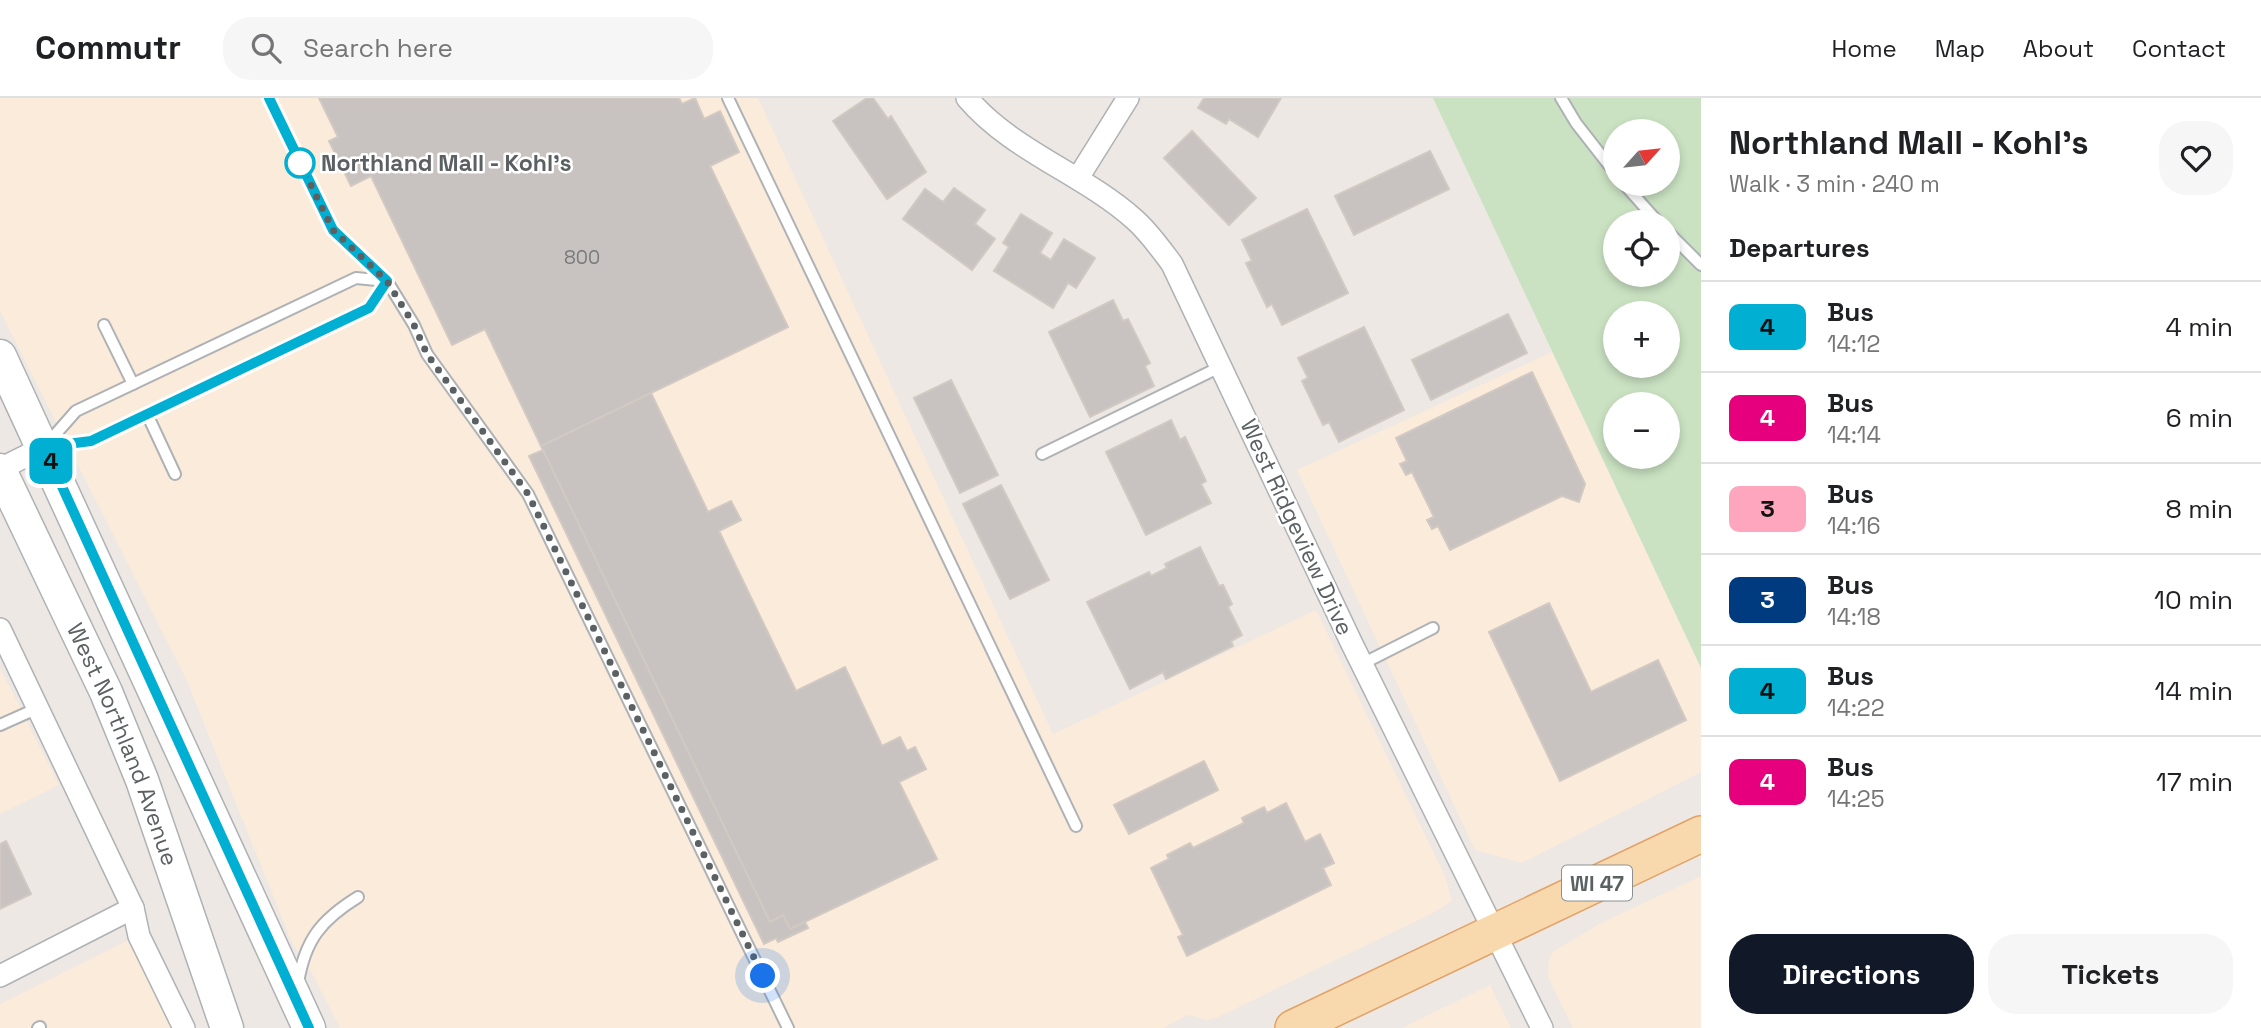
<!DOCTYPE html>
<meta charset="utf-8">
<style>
:root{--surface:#fff;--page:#f6f6f6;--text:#202124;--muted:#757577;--line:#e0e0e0;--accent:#111827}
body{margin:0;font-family:"Space Grotesk",sans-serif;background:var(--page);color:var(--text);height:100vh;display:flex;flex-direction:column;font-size:26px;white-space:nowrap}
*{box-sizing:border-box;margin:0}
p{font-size:23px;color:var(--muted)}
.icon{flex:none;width:38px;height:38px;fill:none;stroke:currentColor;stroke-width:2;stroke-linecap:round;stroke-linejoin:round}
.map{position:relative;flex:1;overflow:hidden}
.panel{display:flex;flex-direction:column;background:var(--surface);width:560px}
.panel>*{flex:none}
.badge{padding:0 14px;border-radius:10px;font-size:24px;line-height:46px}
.needle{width:46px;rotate:63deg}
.buttons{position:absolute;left:1603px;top:21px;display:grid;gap:14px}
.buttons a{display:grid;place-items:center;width:77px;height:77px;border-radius:50%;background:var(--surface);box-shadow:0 4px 10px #0003;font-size:35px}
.you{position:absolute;width:35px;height:35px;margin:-18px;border:5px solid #fff;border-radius:50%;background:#1a73e8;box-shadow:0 0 0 10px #1a73e833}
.map>.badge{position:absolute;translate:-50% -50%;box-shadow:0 0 0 4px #fff}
h2{padding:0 28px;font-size:26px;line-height:63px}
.round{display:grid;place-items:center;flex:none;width:74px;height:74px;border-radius:28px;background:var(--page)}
.headline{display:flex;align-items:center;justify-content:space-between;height:119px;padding:0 28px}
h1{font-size:33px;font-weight:700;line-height:52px}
.cta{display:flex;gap:14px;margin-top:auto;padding:14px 28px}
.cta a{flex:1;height:80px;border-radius:28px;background:var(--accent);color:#fff;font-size:28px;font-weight:700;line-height:80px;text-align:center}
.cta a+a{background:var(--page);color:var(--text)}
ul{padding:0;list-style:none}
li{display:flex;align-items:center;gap:21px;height:91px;padding:0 28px;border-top:2px solid var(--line)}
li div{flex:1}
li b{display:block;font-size:26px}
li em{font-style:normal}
li .badge{min-width:77px;font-weight:700;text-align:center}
header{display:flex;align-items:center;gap:42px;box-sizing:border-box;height:98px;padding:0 35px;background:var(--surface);border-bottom:2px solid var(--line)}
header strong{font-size:33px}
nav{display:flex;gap:38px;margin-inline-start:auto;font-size:24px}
.search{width:490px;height:63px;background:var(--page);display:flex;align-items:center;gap:18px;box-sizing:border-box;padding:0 24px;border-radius:28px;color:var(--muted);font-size:26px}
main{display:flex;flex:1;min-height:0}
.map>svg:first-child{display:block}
</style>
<header>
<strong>Commutr</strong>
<div class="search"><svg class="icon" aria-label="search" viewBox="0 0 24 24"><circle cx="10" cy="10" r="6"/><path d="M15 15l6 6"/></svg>Search here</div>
<nav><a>Home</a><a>Map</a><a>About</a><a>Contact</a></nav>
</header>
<main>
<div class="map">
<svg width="1701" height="930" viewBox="0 0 1701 930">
<rect width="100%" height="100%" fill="#ede8e3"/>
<!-- commercial -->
<g fill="#fbebdb">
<polygon points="0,0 758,0 1053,636 1316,512 1445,778 1452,803 1431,816 1218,919 1207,922 1188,917 1163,930 340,930 314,879 292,845 187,583 0,213"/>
<polygon points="1552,254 1701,570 1701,674 1522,765 1475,752 1297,372"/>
<polygon points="0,570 59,687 0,716"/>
<polygon points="1701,778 1701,930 1573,930 1548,879 1549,860 1554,853 1601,825"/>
<polygon points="129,842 187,930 0,930 0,906"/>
<polygon points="1490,887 1511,930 1402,930"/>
</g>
<!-- green -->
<path fill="#cae2c2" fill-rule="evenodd" d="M1433 0H1701V570ZM1615 33H1668V86H1615ZM1615 124H1668V177H1615ZM1615 215H1668V268H1615ZM1615 306H1668V359H1615Z"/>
<!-- building -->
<g fill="#c8c3c0" stroke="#d1c9c2" stroke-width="2">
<polygon points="319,0 679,0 682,6 695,0 704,21 720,13 739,54 710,68 788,229 541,348 485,231 452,247 371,78 351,88 329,43 338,39"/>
<polygon points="867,0 873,0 888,21 891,18 926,74 887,101 833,23"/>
<polygon points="1204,0 1281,0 1258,39 1229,21 1226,26 1198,10"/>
<polygon points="1192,33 1256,100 1229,127 1164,60"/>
<polygon points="1430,53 1449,91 1354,137 1335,98"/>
<polygon points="954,90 985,112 975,126 995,141 972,172 903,121 925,91 943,104"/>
<polygon points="1307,111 1348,195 1282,227 1272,206 1267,209 1246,165 1252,163 1242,142"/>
<polygon points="1021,116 1052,135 1040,155 1051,162 1064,141 1095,160 1076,190 1068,185 1053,210 994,173 1009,149 1003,145"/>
<polygon points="1113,202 1123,223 1128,221 1150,265 1145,268 1154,288 1090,319 1049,234"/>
<polygon points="1508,216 1527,255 1431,302 1412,262"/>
<polygon points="1364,229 1404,312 1339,344 1329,324 1323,327 1302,283 1308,280 1298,260"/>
<polygon points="1532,274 1585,386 1579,404 1562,398 1450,452 1438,428 1432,431 1427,422 1434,419 1412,374 1406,377 1400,366 1407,363 1396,340"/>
<polygon points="951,282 998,377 960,395 914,300"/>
<polygon points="651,295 708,414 731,403 741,422 719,433 796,593 845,569 882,648 900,639 907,653 915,649 926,671 899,684 937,761 790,831 783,817 770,824 541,348"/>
<polygon points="1171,322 1180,342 1185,339 1206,383 1201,386 1211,405 1146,437 1106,354"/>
<polygon points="543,352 770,824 783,817 790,831 805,824 808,830 778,844 776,840 764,846 529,358"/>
<polygon points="1001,387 1049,482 1010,501 963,406"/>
<polygon points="1200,449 1219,488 1223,487 1232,506 1228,509 1242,537 1231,543 1233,548 1166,581 1163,574 1130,591 1087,504 1149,474 1151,478 1167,470 1165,466"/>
<polygon points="1549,505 1591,594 1658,562 1686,622 1560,683 1489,534"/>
<polygon points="1204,663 1218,692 1129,736 1114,707"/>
<polygon points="1286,705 1305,744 1320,736 1334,765 1323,770 1331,787 1187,858 1178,839 1183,837 1151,770 1169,761 1167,757 1190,745 1193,750 1244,725 1242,720 1264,709 1267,715"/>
<polygon points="6,743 31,796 0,811 0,746"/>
</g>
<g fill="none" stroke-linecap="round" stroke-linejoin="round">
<defs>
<g id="service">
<polyline points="269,0 333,132 387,183 414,227 427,256 528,396 788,930"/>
<polyline points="728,0 1076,728"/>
<polyline points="1561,0 1576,25 1615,75"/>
<polyline points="1624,86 1658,124"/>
<polyline points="1668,134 1701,167"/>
<polyline points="104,227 133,286"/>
<polyline points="147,316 175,376"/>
<polyline points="46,347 76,313 356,180 387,183"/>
<polyline points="47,348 91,343 369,210 387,183"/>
<polyline points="1042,356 1222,268"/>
<polyline points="1362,566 1433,530"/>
<polyline points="0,627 38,610"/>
<path d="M298 885C305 842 321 822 358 799"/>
<polyline points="38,930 40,929"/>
</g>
<g id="minor">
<path d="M967 0C1012 53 1082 75 1134 121 1149 134 1160 150 1172 166L1352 546 1542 930"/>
<polyline points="1078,80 1128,0"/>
<polyline points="0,371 44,349"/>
<polyline points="0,531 133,810 139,838 184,930"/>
<polyline points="0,878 133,810"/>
</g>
<g id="secondary">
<polyline points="0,258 309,930"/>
<path id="s1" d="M0 372 106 594 142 682 227 930"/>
</g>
<polyline id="primary" points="1293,930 1701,736"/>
</defs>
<!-- service casing -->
<use href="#service" stroke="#afb2b5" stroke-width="14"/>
<!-- minor casing -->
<use href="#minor" stroke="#afb2b5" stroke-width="24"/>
<!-- secondary casing -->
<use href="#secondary" stroke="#aeb2b5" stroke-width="35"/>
<!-- primary casing -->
<use href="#primary" stroke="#e4a165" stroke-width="38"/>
<!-- service -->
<use href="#service" stroke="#fff" stroke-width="10"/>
<!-- minor -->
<use href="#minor" stroke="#fff" stroke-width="21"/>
<!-- secondary -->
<use href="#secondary" stroke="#fff" stroke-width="32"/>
<!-- primary -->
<use href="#primary" stroke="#f8d9ae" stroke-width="35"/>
</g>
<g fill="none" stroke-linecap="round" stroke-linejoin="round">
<defs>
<polyline id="line" points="269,0 333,132 387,183 369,210 91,343 44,349 309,930"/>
</defs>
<!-- line casing -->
<use href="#line" stroke="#fff" stroke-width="16"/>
<!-- line -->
<use href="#line" stroke="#00afd1" stroke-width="10"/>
<!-- walk -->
<polyline stroke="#5b6063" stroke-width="7" stroke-dasharray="0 12.6" points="300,65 333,132 387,183 414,227 427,256 528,396 763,878"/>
</g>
<!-- markers -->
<circle fill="#fff" stroke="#00afd1" stroke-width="3.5" cx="300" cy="65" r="14"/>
<g text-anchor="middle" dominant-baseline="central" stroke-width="5" stroke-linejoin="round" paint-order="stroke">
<!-- number labels -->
<g font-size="19" fill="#76797a">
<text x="582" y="159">800</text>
</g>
<!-- shield labels -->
<rect fill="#fff" stroke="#8c9092" stroke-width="2" x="1562" y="767.5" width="70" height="35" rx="5"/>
<g font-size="21" font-weight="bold" fill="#5b6063">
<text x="1597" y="785">WI 47</text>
</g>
<!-- stop labels -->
<g font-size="23" font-weight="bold" fill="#5b6063" stroke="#fff" text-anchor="start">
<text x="321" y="65">Northland Mall - Kohl's</text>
</g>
<!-- street labels -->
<g font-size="23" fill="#5b6063" stroke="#fff">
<text transform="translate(1297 429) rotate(65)">West Ridgeview Drive</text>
<text stroke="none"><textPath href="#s1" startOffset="301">West Northland Avenue</textPath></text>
</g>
</g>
</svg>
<div class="buttons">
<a><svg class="needle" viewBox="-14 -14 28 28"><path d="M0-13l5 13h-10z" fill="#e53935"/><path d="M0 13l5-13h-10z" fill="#757577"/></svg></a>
<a><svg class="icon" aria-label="locate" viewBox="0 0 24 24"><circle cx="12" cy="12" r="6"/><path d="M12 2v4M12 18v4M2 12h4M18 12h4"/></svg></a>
<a>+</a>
<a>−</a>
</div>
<div class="you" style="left:763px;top:878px"></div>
<b class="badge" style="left:51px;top:363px;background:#00afd1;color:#111">4</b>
</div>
<section class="panel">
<div class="headline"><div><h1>Northland Mall - Kohl's</h1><p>Walk · 3 min · 240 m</p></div><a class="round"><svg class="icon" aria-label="heart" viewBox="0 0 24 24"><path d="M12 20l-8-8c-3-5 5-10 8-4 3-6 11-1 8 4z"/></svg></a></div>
<h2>Departures</h2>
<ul>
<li><span class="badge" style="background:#00afd1;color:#111">4</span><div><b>Bus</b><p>14:12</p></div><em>4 min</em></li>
<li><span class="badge" style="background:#e6007e;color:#fff">4</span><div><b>Bus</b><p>14:14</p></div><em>6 min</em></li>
<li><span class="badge" style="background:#fea6bd;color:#111">3</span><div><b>Bus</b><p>14:16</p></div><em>8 min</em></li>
<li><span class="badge" style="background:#003b80;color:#fff">3</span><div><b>Bus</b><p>14:18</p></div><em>10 min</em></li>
<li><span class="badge" style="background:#00afd1;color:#111">4</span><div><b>Bus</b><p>14:22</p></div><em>14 min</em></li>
<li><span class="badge" style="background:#e6007e;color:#fff">4</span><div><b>Bus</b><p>14:25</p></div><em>17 min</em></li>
</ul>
<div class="cta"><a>Directions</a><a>Tickets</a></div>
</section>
</main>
